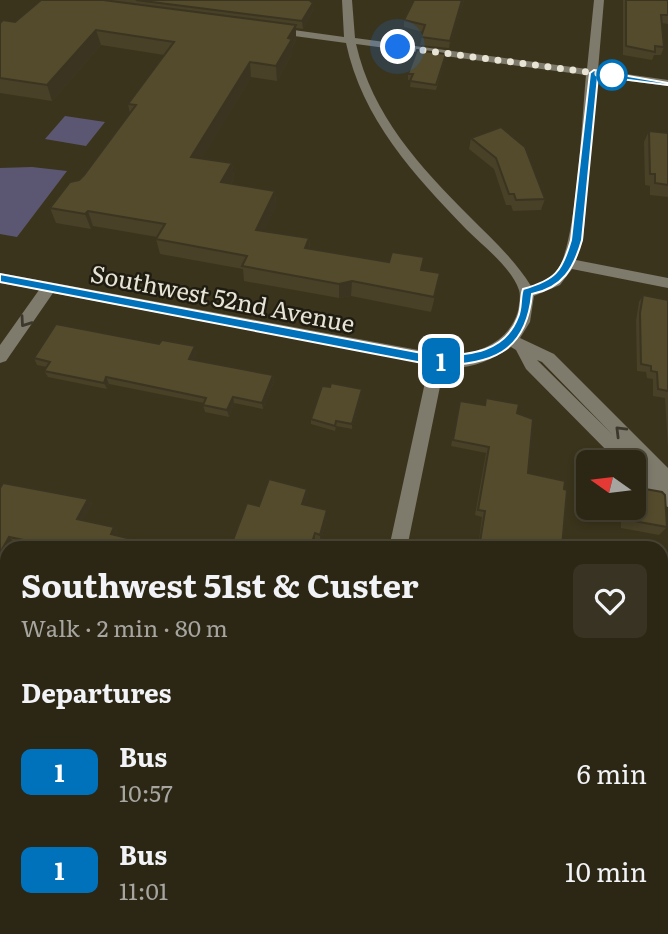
<!DOCTYPE html>
<meta charset="utf-8">
<style>
:root{--surface:#2c2715;--page:#383322;--text:#f1f3f6;--muted:#a6a5a0;--line:#484434}
body{margin:0;font-family:Literata,serif;background:var(--page);color:var(--text);height:100vh;display:flex;flex-direction:column;font-size:26px;white-space:nowrap}
*{box-sizing:border-box;margin:0}
p{font-size:23px;color:var(--muted)}
.icon{flex:none;width:38px;height:38px;fill:none;stroke:currentColor;stroke-width:2;stroke-linecap:round;stroke-linejoin:round}
.map{position:relative;flex:1;overflow:hidden}
.panel{position:absolute;left:0px;top:541px;width:668px;height:394px;display:flex;flex-direction:column;background:var(--surface);border-radius:21px 21px 0 0;box-shadow:0 4px 10px #0003,0 0 0 2px var(--line)}
.panel>*{flex:none}
.badge{padding:0 14px;border-radius:10px;font-size:24px;line-height:46px}
.needle{width:46px;rotate:284deg}
.buttons{position:absolute;left:576px;top:450px;display:grid;gap:14px}
.buttons a{display:grid;place-items:center;width:70px;height:70px;border-radius:10px;background:var(--surface);box-shadow:0 4px 10px #0003,0 0 0 2px var(--line);font-size:35px}
.you{position:absolute;width:35px;height:35px;margin:-18px;border:5px solid #fff;border-radius:50%;background:#1a73e8;box-shadow:0 0 0 10px #1a73e833}
.map>.badge{position:absolute;translate:-50% -50%;box-shadow:0 0 0 4px #fff}
h2{padding:0 21px;font-size:26px;line-height:63px}
.round{display:grid;place-items:center;flex:none;width:74px;height:74px;border-radius:10px;background:var(--page)}
.overview{display:flex;align-items:center;justify-content:space-between;height:119px;padding:0 21px}
h1{font-size:33px;font-weight:700;line-height:52px}
ul{padding:0;list-style:none}
li{display:flex;align-items:center;gap:21px;height:98px;padding:0 21px}
li div{flex:1}
li b{display:block;font-size:26px}
li em{font-style:normal}
li .badge{min-width:77px;font-weight:700;text-align:center}
.map>svg:first-child{display:block}
</style>
<div class="map">
<svg width="668" height="934" viewBox="0 0 668 934">
<rect width="100%" height="100%" fill="#3b341c"/>
<!-- green -->
<g fill="#5b5772">
<polygon points="65,116 105,122 86,146 45,139"/>
<polygon points="32,167 67,171 17,237 0,234 0,168"/>
</g>
<g fill="none" stroke-linecap="round" stroke-linejoin="round">
<!-- minor -->
<g fill="#7e7a6c" fill-rule="evenodd">
<path d="M342 0H352L355 38 587 69 594 0H604L598 70 668 80V86L597 77 583 240 576 260 668 278V288L572 269 560 285 534 296 530 322 520 338 554 354 668 468V507L662 505 634 477V462H618L526 369 516 350 511 347C492 360 467 371 444 367L407 548H389L429 364 53 293 6 361 0 363V345L39 290 0 283V273L451 356C479 353 509 342 518 311 519 305 521 296 519 290 511 267 483 246 466 229 414 175 362 119 346 43L272 33 267 30 272 27 344 37ZM356 44 586 75C582 116 577 241 558 269 551 278 542 284 531 286 515 260 492 239 470 217 420 167 372 115 356 44ZM537 360 542 362 612 434 538 361Z"/>
<polygon points="0,640 7,642 7,662 0,660"/>
<polygon points="303,928 329,928 328,934 302,934"/>
</g>
</g>
<!-- wall -->
<g fill="#484027">
<polygon points="41,0 311,0 311,2 313,3 313,10 303,29 296,28 296,40 292,48 292,54 277,81 251,77 202,158 232,163 234,178 231,184 275,191 276,206 264,231 309,238 310,249 422,270 437,288 431,312 351,296 339,298 244,281 243,269 160,254 156,239 157,237 93,226 91,229 56,223 50,208 84,175 130,113 128,104 164,55 101,45 52,101 0,93 0,23 15,22"/>
<polygon points="414,0 464,0 449,48 420,45 423,32 404,27 404,20"/>
<polygon points="623,0 668,0 668,24 662,23 664,47 661,55 654,55 652,60 623,55"/>
<polygon points="446,54 436,90 410,87 411,80 408,80 408,74"/>
<polygon points="649,131 668,133 668,197 650,195 650,186 645,185 644,142"/>
<polygon points="471,138 545,199 541,210 513,211 511,205 506,205 494,169 469,149"/>
<polygon points="643,295 668,300 668,448 665,398 653,396 653,379 647,378 646,372 637,371 636,321 639,302"/>
<polygon points="197,352 193,360 273,375 274,381 263,409 234,403 229,417 205,412 203,405 204,403 109,384 107,389 48,377 44,371 47,367 37,365 34,358"/>
<polygon points="362,394 352,429 336,426 335,431 311,424 311,419"/>
<polygon points="486,398 517,413 528,473 562,548 478,548 482,517 475,515 486,453 451,446 460,401 484,405"/>
<polygon points="0,488 88,499 92,504 83,520 114,527 118,533 116,536 168,548 43,548 14,542 11,548 7,548 7,555 0,567"/>
<polygon points="307,489 308,497 305,505 327,510 327,519 320,543 315,541 313,548 230,548 259,506"/>
<polygon points="621,508 634,508 667,527 659,535 621,528"/>
</g>
<!-- shaded-wall -->
<g fill="#3b3420">
<polygon points="462,0 464,0 449,48 450,41"/>
<polygon points="313,3 313,10 303,29 302,21"/>
<polygon points="296,25 296,40 292,48 292,54 277,81 276,66 288,38"/>
<polygon points="96,30 101,45 52,101 47,85"/>
<polygon points="250,62 251,77 194,172 191,157"/>
<polygon points="232,163 234,178 223,197 221,182"/>
<polygon points="275,191 276,206 258,245 256,230"/>
<polygon points="88,211 93,226 91,229 85,214"/>
<polygon points="309,238 310,253 305,248"/>
<polygon points="352,281 351,296 339,298 339,284"/>
<polygon points="195,346 197,352 191,365 189,359"/>
<polygon points="273,375 274,381 263,409 262,403"/>
<polygon points="106,377 109,384 107,389 104,383"/>
<polygon points="362,389 362,394 352,429 352,424"/>
<polygon points="233,397 234,403 229,417 227,410"/>
<polygon points="307,489 308,497 302,513 302,504"/>
<polygon points="88,499 92,504 81,524 77,519"/>
<polygon points="327,510 327,519 320,543 320,535"/>
<polygon points="114,527 118,533 114,539 111,534"/>
<polygon points="315,533 315,541 313,548 310,548"/>
<polygon points="9,537 14,542 11,548 7,548 7,555 0,567 0,553"/>
<polygon points="0,759 4,761 0,769"/>
<polygon points="203,928 213,928 211,934 208,934"/>
</g>
<!-- building -->
<g fill="#544b2d" stroke="#3b3420" stroke-width="2">
<polygon points="41,0 103,0 296,25 288,38 292,39 276,66 250,62 191,157 232,163 221,182 275,191 256,230 309,238 305,248 389,262 392,252 424,257 421,270 440,273 434,297 352,281 339,284 242,266 247,256 156,239 165,224 88,211 85,214 50,208 70,182 79,180 84,175 136,105 128,104 174,42 96,30 47,85 0,78 0,23 3,20 15,22"/>
<polygon points="136,0 309,0 313,3 302,21"/>
<polygon points="414,0 462,0 450,41 421,37 425,25 404,20"/>
<polygon points="626,0 668,0 668,15 661,15 664,47 655,46 655,52 626,46"/>
<polygon points="417,50 446,54 436,85 410,81 413,74 408,74"/>
<polygon points="501,127 525,147 545,199 516,200 514,194 509,194 496,158 471,138"/>
<polygon points="649,131 668,133 668,185 655,183 655,174 650,174"/>
<polygon points="643,295 668,300 668,391 658,389 657,372 651,371 651,366 641,364 640,313"/>
<polygon points="56,324 159,344 162,340 195,346 189,359 273,375 262,403 233,397 227,410 203,405 206,398 106,377 104,383 44,371 50,362 34,358"/>
<polygon points="331,383 362,389 352,424 336,421 335,426 311,419 322,386 330,387"/>
<polygon points="486,398 519,404 517,413 533,419 528,473 565,481 564,489 567,490 562,547 554,546 554,548 479,548 485,511 478,510 489,447 453,440 460,401 485,405"/>
<polygon points="269,479 307,489 302,504 327,510 320,535 315,533 310,548 230,548 247,503 259,506"/>
<polygon points="3,483 88,499 77,519 114,527 111,534 168,548 57,548 57,547 9,537 0,553 0,488"/>
<polygon points="634,487 662,492 665,495 667,527 628,520 628,508 634,508"/>
<polygon points="116,928 203,928 209,929 208,934 114,934"/>
<polygon points="410,928 506,928 505,934 409,934"/>
</g>
<!-- one-way arrows -->
<defs><path id="oneway-chevron" d="M-2-3.5L2.5 0L-2 3.5" fill="none" stroke-width="1.6" stroke-linecap="round" stroke-linejoin="round" transform="scale(1.75)"/></defs>
<g stroke="#3c382c">
<use href="#oneway-chevron" transform="translate(25 322) rotate(125)"/>
<use href="#oneway-chevron" transform="translate(620 431) rotate(-135)"/>
</g>
<!-- line -->
<path fill="#0072bc" stroke="#fff" stroke-width="2" d="M594 70 668 83V85L598 76 582 240C574 268 563 288 532 294 526 354 490 364 438 366L0 282V274L438 356C470 355 505 352 518 317 522 308 520 297 523 289 555 280 562 272 571 240L590 73Z"/>
<g fill="none" stroke-linecap="round" stroke-linejoin="round">
<!-- walk -->
<polyline stroke="#e7e3d5" stroke-width="7" stroke-dasharray="0 12.6" points="398,47 618,76 612,75"/>
</g>
<!-- markers -->
<circle fill="#fff" stroke="#0072bc" stroke-width="3.5" cx="612" cy="75" r="14"/>
<g text-anchor="middle" dominant-baseline="central" stroke-width="5" stroke-linejoin="round" paint-order="stroke">
<!-- street labels -->
<g font-size="24" fill="#e7e3d5" stroke="#1f1c11">
<text transform="translate(223 297) rotate(11)">Southwest 52nd Avenue</text>
</g>
</g>
</svg>
<div class="buttons">
<a><svg class="needle" viewBox="-14 -14 28 28"><path d="M0-13l5 13h-10z" fill="#e53935"/><path d="M0 13l5-13h-10z" fill="#a6a5a0"/></svg></a>
</div>
<div class="you" style="left:398px;top:47px"></div>
<b class="badge" style="left:441px;top:361px;background:#0072bc;color:#fff">1</b>
<section class="panel">
<div class="overview"><div><h1>Southwest 51st &amp; Custer</h1><p>Walk · 2 min · 80 m</p></div><a class="round"><svg class="icon" aria-label="heart" viewBox="0 0 24 24"><path d="M12 20l-8-8c-3-5 5-10 8-4 3-6 11-1 8 4z"/></svg></a></div>
<h2>Departures</h2>
<ul>
<li><span class="badge" style="background:#0072bc;color:#fff">1</span><div><b>Bus</b><p>10:57</p></div><em>6 min</em></li>
<li><span class="badge" style="background:#0072bc;color:#fff">1</span><div><b>Bus</b><p>11:01</p></div><em>10 min</em></li>
</ul>
</section>
</div>
